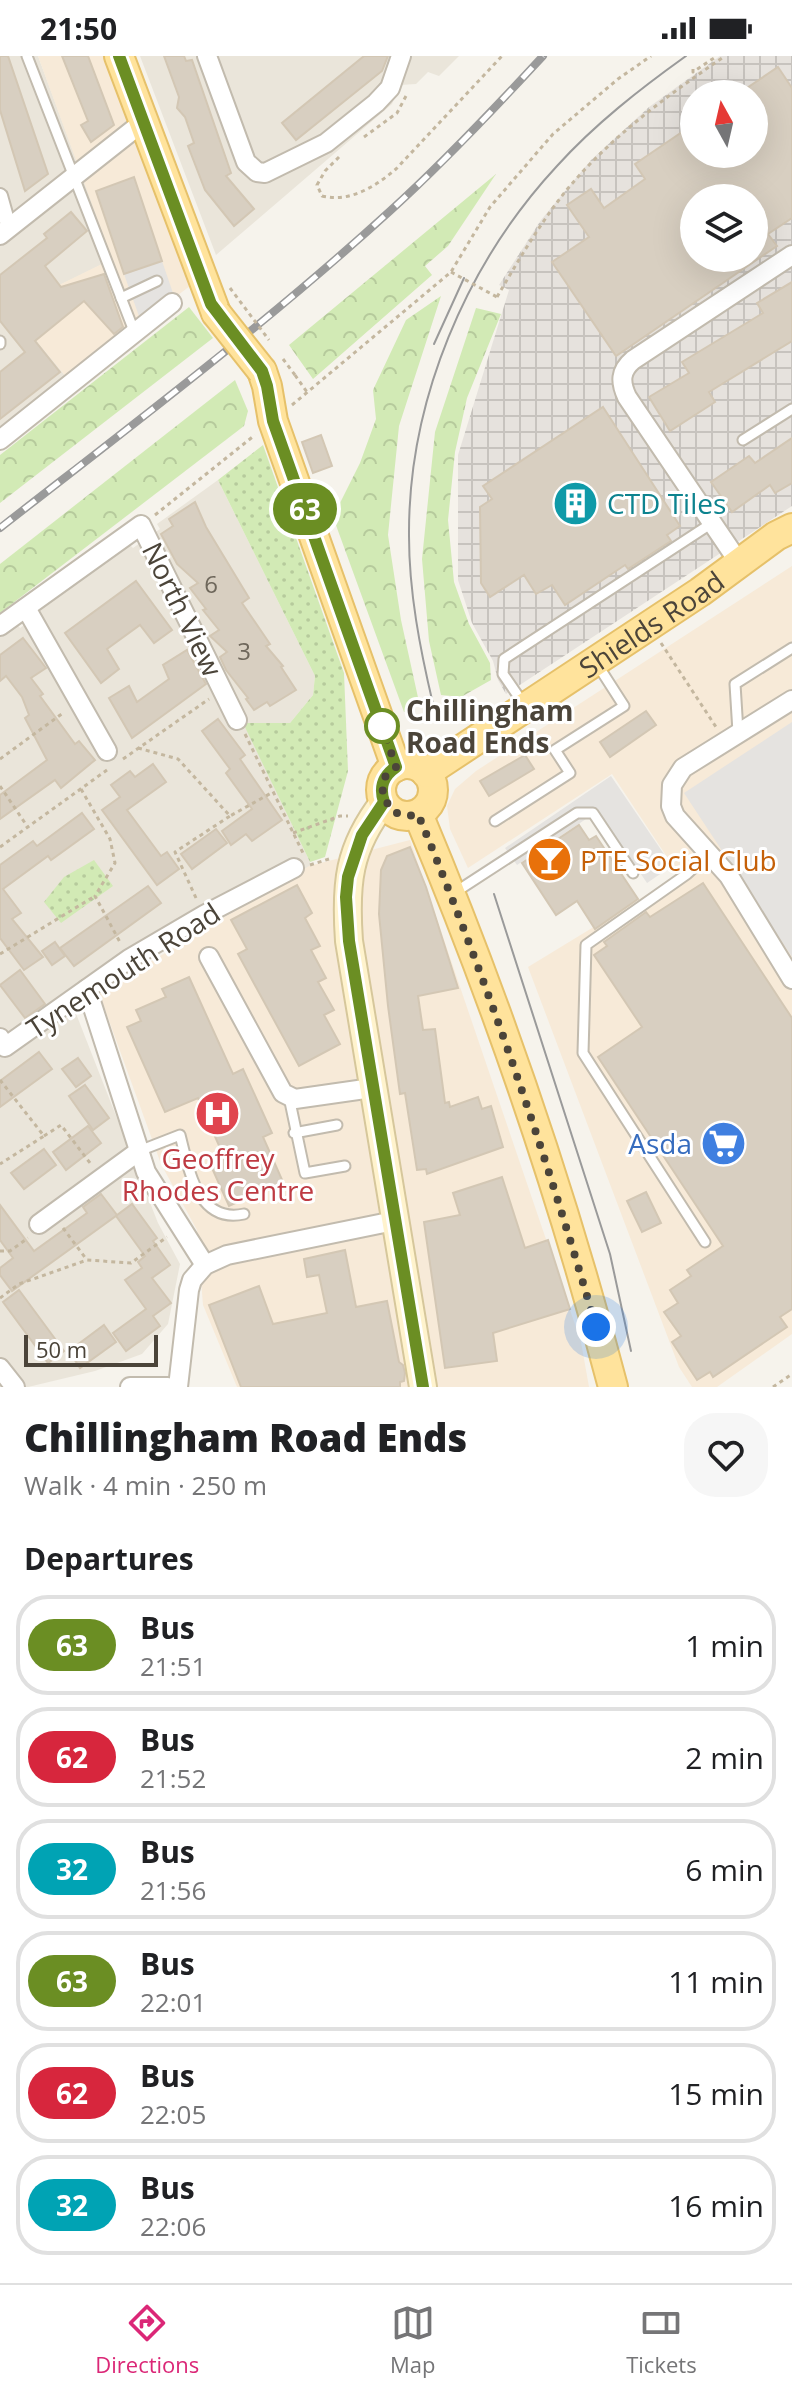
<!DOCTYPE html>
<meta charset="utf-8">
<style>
:root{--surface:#fff;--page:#f6f6f6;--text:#202124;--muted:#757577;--line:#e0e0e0;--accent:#db2777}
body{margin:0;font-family:"Open Sans",sans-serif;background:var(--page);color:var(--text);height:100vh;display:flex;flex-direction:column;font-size:30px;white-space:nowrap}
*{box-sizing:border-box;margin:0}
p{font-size:26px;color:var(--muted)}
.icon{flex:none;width:44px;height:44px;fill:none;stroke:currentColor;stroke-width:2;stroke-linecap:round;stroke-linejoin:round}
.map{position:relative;height:1331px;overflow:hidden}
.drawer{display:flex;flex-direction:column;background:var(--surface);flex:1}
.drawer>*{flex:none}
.badge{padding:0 16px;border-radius:26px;font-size:28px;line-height:52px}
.needle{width:52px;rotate:352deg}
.fabs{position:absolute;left:680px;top:24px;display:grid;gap:16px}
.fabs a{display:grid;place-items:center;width:88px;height:88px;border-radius:50%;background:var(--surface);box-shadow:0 8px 32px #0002;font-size:40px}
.scale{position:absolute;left:24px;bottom:20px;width:134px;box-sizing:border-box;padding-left:8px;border:4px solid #4b4439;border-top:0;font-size:22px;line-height:28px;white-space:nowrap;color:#4b4439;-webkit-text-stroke:6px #fff;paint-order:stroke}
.you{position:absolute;width:40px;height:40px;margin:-20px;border:6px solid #fff;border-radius:50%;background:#1a73e8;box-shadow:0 0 0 12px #1a73e833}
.map>.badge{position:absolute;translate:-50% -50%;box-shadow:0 0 0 4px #fff}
h2{padding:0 24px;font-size:30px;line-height:72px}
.round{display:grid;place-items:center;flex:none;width:84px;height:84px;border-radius:32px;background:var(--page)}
.head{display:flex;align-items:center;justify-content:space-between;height:136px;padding:0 24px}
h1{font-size:38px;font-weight:800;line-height:60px}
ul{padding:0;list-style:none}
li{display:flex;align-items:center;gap:24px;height:100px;margin:0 16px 12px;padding:0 8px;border:4px solid var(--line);border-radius:32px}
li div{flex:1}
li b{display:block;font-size:30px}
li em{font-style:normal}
li .badge{min-width:88px;font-weight:700;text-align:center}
.status{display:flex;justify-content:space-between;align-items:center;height:56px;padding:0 40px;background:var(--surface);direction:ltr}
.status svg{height:22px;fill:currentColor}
.tab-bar{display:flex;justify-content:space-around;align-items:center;height:112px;border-top:2px solid var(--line);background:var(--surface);font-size:22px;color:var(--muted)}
.tab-bar a{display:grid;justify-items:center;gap:4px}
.tab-bar .active{color:var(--accent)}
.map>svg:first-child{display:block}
</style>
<div class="status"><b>21:50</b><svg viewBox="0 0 49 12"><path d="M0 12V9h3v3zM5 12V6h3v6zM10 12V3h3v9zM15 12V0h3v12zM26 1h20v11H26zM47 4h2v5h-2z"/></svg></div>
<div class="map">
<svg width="792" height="1331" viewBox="0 0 792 1331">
<defs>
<pattern id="industrial-grid" width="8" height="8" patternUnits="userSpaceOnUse" patternTransform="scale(2)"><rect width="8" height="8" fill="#e6e2dd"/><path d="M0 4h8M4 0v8" fill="none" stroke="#c7c3be"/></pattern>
<pattern id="grass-dots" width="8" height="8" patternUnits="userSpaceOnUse" patternTransform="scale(2)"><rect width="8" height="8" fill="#d2eab5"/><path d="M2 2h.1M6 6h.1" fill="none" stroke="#b6ca9c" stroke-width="1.8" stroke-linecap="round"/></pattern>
<pattern id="forest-crowns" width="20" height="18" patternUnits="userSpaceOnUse" patternTransform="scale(2)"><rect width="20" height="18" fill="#d2eab5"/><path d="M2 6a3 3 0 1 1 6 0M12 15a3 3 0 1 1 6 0" fill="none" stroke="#b6ca9c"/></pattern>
</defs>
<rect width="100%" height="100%" fill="#f6f3ec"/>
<!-- residential -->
<g fill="#eae5da">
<polygon points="0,0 38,0 113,203 11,253 67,322 0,374"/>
<polygon points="140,0 459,0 439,20 428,16 416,28 400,29 392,48 216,199"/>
<polygon points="218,424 315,620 313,639 290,667 244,668 310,806 312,814 131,912 73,950 158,1167 180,1208 168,1268 142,1298 95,1315 28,1331 0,1331 0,580 17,568 20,572 41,557 39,552 129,488 133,492 160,473 157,468"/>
</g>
<!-- commercial -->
<g fill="#f7ead8">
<polygon points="38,0 104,0 190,230 67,322 10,253 112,203"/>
<polygon points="792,510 792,1278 717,1331 692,1331 679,1311 528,911 679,819 612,718 468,812 450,773 447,750 455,733 476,715"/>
<polygon points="410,784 581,1286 589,1331 237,1331 203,1249 197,1174 161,1108 99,937 309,810"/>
</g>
<!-- industrial -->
<path fill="url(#industrial-grid)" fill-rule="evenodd" d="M720 0H792V450L506 638 498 624 493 605 472 567 458 524V399L509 234 499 229 541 164 591 104 649 51ZM694 38H754V98H694ZM694 142H754V202H694Z"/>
<!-- grass -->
<g fill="url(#grass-dots)">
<polygon points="263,389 344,617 348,715 325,801 310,806 243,667 290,667 313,639 315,620 218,424"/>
<polygon points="94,804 113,830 61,867 44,846 64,821"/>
</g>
<!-- forest -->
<g fill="url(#forest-crowns)">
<polygon points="496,118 448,190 425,210 432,219 313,323 289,289"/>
<polygon points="441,240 399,370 388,479 401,564 419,646 404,656 333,461 360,407 376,363 373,334 406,264"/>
<polygon points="189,251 213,282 0,447 0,399"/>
<polygon points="476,252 501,258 467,342 455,396 448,464 454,526 469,568 490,607 491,624 461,641 441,639 429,585 422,503 435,376"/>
<polygon points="235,324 248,355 244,370 0,557 0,508"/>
</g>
<!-- parking -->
<g fill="#e5e3e0">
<polygon points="162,205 174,240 140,263 124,218"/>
<polygon points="792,666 792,901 684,737"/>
<polygon points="611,720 672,810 647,827 598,755 517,809 505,792"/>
</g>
<!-- building -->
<g fill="#d8cfc1" stroke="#d3c7b4" stroke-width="2" fill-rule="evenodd">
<polygon points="0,0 8,0 48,118 25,135 0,54"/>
<polygon points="62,0 88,0 114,69 91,86 81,69 88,65"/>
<polygon points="164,0 184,0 186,5 192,4 231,117 226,120 254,153 234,170 205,134 188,90 194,87 185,61 177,52 179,41"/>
<polygon points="364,0 388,0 382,15 296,84 282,67"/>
<path d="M778 11 792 32V162L768 178 777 190 616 300 552 206 589 181 567 149 591 133 604 152 645 123 635 108 694 68V98H754V38H738ZM694 142H754V202H694Z"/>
<polygon points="134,121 162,205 124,218 96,135"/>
<polygon points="71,156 87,175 45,210 61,231 104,218 123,271 114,278 84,245 35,285 60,316 0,363 0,316 25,296 0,265 0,219 47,182 44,178"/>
<polygon points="792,226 792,285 709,336 715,346 670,375 649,341 689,317 682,306 763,257 757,247"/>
<polygon points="603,351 680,470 667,479 671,485 628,513 625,509 565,549 552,529 536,538 524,519 490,541 481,527 480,451 492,443 483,430"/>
<polygon points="321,379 332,410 313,417 302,386"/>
<polygon points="792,382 792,427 775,437 770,429 732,456 711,426 749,400 755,407"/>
<polygon points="195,446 206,471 249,542 242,547 270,588 266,590 283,610 281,611 296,634 270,650 267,646 254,654 246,643 248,642 226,614 220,601 227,596 210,580 219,574 203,554 206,553 190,532 198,527 177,508 161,478 173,470 169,463"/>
<polygon points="136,525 172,574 154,587 140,569 107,593 119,613 101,627 65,577"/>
<polygon points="23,582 46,612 31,622 43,638 40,640 75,688 79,685 95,704 61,732 55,724 0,763 0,739 47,704 25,662 29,659 22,641 6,620 0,625 0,599"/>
<polygon points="187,594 206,628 132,682 109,642 129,630 137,646 169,623 163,609"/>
<polygon points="646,655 656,669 610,701 600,686"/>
<polygon points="218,663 245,699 240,703 282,764 252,785 246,778 231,789 222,775 252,753 226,717 230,713 202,675"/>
<polygon points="525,699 534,713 489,740 480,725"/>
<polygon points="153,708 166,726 127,754 161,800 167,796 179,813 157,829 102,754 120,741 111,729 130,715 135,721"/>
<polygon points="82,757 94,773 51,804 48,800 3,833 21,857 12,863 43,901 24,914 0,882 0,809 33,785 37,790"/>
<polygon points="579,769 589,784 596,780 638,843 595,873 577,845 556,859 522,807"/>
<polygon points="216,773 227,787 192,813 181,798"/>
<polygon points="410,791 426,831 458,932 418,940 423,974 435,973 445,1047 449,1046 450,1051 478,1041 482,1053 491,1050 503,1091 427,1118 426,1113 417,1114 405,1037 400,1038 388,950 379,858 381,814 387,800"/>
<polygon points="703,827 792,962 792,1253 780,1261 787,1271 713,1321 710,1316 697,1324 672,1286 681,1280 664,1256 678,1247 670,1234 691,1220 687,1214 723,1190 598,1001 642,971 594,899 607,890 604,886 646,856 650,861"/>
<polygon points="297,829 312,857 305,862 320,890 311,894 326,922 318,926 334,954 324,959 340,988 299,1010 238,898 247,893 231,864"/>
<polygon points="148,830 161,847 74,910 60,892"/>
<polygon points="55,886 65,900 52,909 42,895"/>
<polygon points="20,914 45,948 25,962 0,929"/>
<polygon points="189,921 233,1018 243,1013 272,1077 263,1081 283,1126 229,1150 207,1101 221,1094 198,1042 165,1056 127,971 141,965 136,954 166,941 162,933"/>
<polygon points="39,996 52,1013 0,1051 0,1025"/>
<polygon points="78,1002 91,1020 76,1031 62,1013"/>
<polygon points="85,1029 109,1062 93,1074 69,1040"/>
<polygon points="88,1070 101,1087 66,1114 53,1096"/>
<polygon points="44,1093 56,1109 24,1133 11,1117"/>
<polygon points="502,1121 525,1192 548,1184 570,1253 493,1277 497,1305 445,1312 424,1166 460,1159 453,1137"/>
<polygon points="646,1136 661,1167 642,1176 627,1145"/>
<polygon points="101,1138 117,1159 132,1148 157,1182 153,1185 170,1209 152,1222 171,1247 153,1260 160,1270 126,1295 113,1277 146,1253 125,1224 142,1212 138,1206 145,1200 116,1160 12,1235 0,1219 0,1212 13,1202 0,1184 0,1149 34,1195 87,1157 83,1151"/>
<polygon points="345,1194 356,1251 387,1245 399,1306 403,1309 405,1317 404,1325 400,1326 400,1331 241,1331 209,1249 259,1230 273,1268 327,1257 319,1219 307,1221 304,1203"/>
<polygon points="19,1234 64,1295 48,1307 3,1246"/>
<polygon points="104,1269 116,1286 80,1312 69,1295"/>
</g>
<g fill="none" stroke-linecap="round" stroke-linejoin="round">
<defs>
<g id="service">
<polyline points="27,0 134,275"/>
<polyline points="121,242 157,225"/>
<polyline points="0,285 0,288"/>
<polyline points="743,384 792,353"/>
<polyline points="523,647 503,618 504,603 712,467"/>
<polyline points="738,676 735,628 792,592"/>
<polyline points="495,765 570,717 555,694 624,650 597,608"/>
<polyline points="454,837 577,757 593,757 633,817"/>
<polyline points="289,1041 305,1117 345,1110"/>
<polyline points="294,1077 337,1069"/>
<path d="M139 1095 180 1079C189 1113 197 1168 244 1158"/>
<polyline points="705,1186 583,997 586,889 687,818 709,798"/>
</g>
<polyline id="pedestrian" points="0,140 9,172"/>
<g id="minor">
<polyline points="207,0 246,106 257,116 265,117 326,87 376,47 390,32 401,0"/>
<polyline points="0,179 143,66"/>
<polyline points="0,384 172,247"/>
<path d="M740 508 627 341C620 326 620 315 633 304L792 199"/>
<polyline points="26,552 107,695"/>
<polyline points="0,570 141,469 237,664"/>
<polyline points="792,644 683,712 672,729 671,750 675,760 729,820 792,923"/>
<polyline points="209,901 283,1037 295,1043 372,1032"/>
<polyline points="87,933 146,1116 205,1209"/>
<polyline points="0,982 5,991 129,903 204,859 294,812"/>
<polyline points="39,1168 139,1095"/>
<polyline points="0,1312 15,1331"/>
<polyline points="130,1331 168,1331"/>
<polyline points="178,1331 189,1234 192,1224 205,1209 227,1199 394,1165"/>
</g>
<path id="secondary" d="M384 746C348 792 345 828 349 885L423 1331"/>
<g id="primary">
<polyline points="119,0 216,257"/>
<polyline points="262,315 267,330 273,365 396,711"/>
<circle cx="407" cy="734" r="26"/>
<path id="s1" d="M426 717 700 536 776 480 792 472"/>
<path d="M418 758C496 944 562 1136 613 1331"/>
</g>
</defs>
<!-- service casing -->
<use href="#service" stroke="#c2bbae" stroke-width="13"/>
<!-- pedestrian casing -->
<use href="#pedestrian" stroke="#c2bbae" stroke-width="18"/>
<!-- minor casing -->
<use href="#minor" stroke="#c2bbae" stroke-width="22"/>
<!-- secondary casing -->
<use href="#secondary" stroke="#d6c79b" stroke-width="30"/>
<!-- primary casing -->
<use href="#primary" stroke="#e6c16a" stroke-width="32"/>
<!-- path -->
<g stroke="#c4b79f" stroke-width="3" stroke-dasharray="4 4" stroke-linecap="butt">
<polyline points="693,13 693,16 717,0"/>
<polyline points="364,81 397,57 406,40"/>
<path d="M339 101 325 115 317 129 322 140C350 147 376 130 396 113L502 0"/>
<path d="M497 241C518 205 539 169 565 136 610 81 667 40 725 0"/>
<polyline points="295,319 307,336"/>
<polyline points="292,349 451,216 490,151 553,78 618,23 651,0"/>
<polyline points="155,459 255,379"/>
<polyline points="661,587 716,671"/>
<polyline points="245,678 303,797"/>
<polyline points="138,692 178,703 230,760 273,736"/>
<polyline points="0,703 63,657"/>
<polyline points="123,703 209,643"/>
<polyline points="0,730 27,770"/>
<polyline points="81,733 110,783 115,807 95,840 121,888"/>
<polyline points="293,777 340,760 348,760"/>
<polyline points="0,791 107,714"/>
<polyline points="310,809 329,803"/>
<polyline points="196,842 175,796 230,760"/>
<polyline points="0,898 95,840"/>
<polyline points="0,1024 44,1080 0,1108"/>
<polyline points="44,1080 61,1069 90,1107"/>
<polyline points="63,1172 87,1204"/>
<polyline points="0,1195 10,1195 28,1182"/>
<polyline points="0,1242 19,1228 87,1204 131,1207 167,1181"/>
<polyline points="773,1331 792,1318"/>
</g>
<!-- service -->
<use href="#service" stroke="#fff" stroke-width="9"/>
<!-- pedestrian -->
<use href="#pedestrian" stroke="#fff" stroke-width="14"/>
<!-- minor -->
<use href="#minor" stroke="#fff" stroke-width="18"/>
<!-- secondary -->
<use href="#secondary" stroke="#fff3cd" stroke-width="26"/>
<!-- primary -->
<use href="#primary" stroke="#ffe39c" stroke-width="28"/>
<!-- tram -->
<g stroke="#9a9a9a" stroke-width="2">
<polyline points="434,288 464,222"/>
<path d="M433 648C420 593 409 536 409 480 408 345 466 208 557 110 595 68 640 33 686 0"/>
<polyline points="494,838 610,1198 631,1295"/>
</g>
<defs>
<path id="rail" d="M0 472C132 369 266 268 390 155 444 106 494 53 543 0"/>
</defs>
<!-- rail casing -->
<use href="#rail" stroke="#9a9a9a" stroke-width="8"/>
<!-- rail -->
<use href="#rail" stroke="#fff" stroke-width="5" stroke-dasharray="15" stroke-linecap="butt"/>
<defs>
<polyline id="primary-bridge" points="216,257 262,315"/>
</defs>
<!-- primary-bridge casing -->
<use href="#primary-bridge" stroke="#e6c16a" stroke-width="32" stroke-linecap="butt"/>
<!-- path-bridge -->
<g stroke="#c4b79f" stroke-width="3" stroke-dasharray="4 4" stroke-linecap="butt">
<polyline points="451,216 497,241"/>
<polyline points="230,232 269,284"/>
<polyline points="283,303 295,319"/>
</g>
<!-- primary-bridge -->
<use href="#primary-bridge" stroke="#ffe39c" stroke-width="28"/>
</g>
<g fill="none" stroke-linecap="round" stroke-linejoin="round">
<defs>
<path id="line" d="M119 0 211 248 262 315 267 330 273 365 396 711C383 720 379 731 384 746L362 779 348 821 346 841 349 885 423 1331"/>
</defs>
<!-- line casing -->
<use href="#line" stroke="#fff" stroke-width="18"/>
<!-- line -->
<use href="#line" stroke="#6b8e23" stroke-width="12"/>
<!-- walk -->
<path stroke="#4b4439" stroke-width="8" stroke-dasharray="0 14.4" d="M382 670 396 711 385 721 382 739 393 756 409 760 418 758C488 927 545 1095 596 1271"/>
</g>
<!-- icons -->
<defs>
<symbol id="building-disc" viewBox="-11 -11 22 22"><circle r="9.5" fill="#0f9aa8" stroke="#fff"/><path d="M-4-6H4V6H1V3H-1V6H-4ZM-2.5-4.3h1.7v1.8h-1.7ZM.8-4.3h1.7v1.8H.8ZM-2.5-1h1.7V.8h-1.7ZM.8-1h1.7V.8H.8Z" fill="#fff"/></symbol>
<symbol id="bar-disc" viewBox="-11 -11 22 22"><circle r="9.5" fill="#e8710a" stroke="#fff"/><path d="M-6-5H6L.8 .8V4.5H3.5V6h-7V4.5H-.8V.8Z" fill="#fff"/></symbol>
<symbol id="hospital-disc" viewBox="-11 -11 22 22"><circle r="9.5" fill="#e0444e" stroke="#fff"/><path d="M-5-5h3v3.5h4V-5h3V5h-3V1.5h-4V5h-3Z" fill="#fff"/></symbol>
<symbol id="supermarket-disc" viewBox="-11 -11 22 22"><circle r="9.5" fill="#3f7fe0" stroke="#fff"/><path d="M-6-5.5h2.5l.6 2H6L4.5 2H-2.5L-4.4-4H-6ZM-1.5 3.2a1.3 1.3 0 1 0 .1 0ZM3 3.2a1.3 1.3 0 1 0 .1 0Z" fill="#fff"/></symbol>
</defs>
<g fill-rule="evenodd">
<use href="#building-disc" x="550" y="422" width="51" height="51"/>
<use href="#bar-disc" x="524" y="778" width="51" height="51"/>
<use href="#hospital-disc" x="192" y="1032" width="51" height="51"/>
<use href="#supermarket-disc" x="698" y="1062" width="51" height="51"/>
</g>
<!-- markers -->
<circle fill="#fff" stroke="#6b8e23" stroke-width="4" cx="382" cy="670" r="16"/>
<g text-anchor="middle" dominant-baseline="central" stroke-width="6" stroke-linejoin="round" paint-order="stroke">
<!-- number labels -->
<g font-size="24" fill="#6e675b">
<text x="211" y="527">6</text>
<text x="244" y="594">3</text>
</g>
<!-- culture labels -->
<g font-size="28" fill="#0d838f" stroke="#fff" text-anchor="start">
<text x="607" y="447">CTD Tiles</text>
</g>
<!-- street labels -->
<g font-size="28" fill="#4b4439" stroke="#fff">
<text transform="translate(183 553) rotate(64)">North View</text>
<text stroke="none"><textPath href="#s1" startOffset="270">Shields Road</textPath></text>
<text transform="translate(123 914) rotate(-33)">Tynemouth Road</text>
</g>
<!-- stop labels -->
<g font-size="28" font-weight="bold" fill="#4b4439" stroke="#fff" text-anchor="start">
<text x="406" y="654">Chillingham<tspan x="406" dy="32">Road Ends</tspan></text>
</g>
<!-- food labels -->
<g font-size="28" fill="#c56008" stroke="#fff" text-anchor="start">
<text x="580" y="804">PTE Social Club</text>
</g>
<!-- shop labels -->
<g font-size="28" fill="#366cbe" stroke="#fff" text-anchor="end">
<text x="692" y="1087">Asda</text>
</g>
<!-- health labels -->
<g font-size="28" fill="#be3a42" stroke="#fff">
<text x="218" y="1102">Geoffrey<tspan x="218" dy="32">Rhodes Centre</tspan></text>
</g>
</g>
</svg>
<div class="fabs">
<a><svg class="needle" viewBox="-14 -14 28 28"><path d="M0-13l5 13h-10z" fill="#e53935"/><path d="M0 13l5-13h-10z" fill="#757577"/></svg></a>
<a><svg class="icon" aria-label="layers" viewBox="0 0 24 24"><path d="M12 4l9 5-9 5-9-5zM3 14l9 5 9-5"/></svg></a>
</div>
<div class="scale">50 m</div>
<div class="you" style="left:596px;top:1271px"></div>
<b class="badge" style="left:305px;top:453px;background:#6b8e23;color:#fff">63</b>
</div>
<section class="drawer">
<div class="head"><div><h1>Chillingham Road Ends</h1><p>Walk · 4 min · 250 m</p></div><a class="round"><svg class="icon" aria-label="heart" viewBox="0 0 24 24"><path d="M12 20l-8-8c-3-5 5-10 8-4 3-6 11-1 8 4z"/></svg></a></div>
<h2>Departures</h2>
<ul>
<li><span class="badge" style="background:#6b8e23;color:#fff">63</span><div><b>Bus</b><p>21:51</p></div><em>1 min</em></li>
<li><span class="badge" style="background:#d7263d;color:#fff">62</span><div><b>Bus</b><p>21:52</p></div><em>2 min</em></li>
<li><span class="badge" style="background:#00a3b4;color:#fff">32</span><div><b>Bus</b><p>21:56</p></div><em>6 min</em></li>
<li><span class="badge" style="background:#6b8e23;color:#fff">63</span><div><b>Bus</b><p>22:01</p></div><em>11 min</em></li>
<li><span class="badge" style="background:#d7263d;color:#fff">62</span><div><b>Bus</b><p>22:05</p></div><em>15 min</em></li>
<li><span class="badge" style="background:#00a3b4;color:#fff">32</span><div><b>Bus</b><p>22:06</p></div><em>16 min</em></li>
</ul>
</section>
<nav class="tab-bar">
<a class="active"><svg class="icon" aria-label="directions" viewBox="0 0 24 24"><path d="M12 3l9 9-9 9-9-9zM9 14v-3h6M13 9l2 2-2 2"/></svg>Directions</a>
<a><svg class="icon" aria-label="map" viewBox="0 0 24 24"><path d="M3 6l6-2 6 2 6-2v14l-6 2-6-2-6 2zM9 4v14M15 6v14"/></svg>Map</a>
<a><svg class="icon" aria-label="tickets" viewBox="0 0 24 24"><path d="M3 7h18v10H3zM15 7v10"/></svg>Tickets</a>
</nav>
